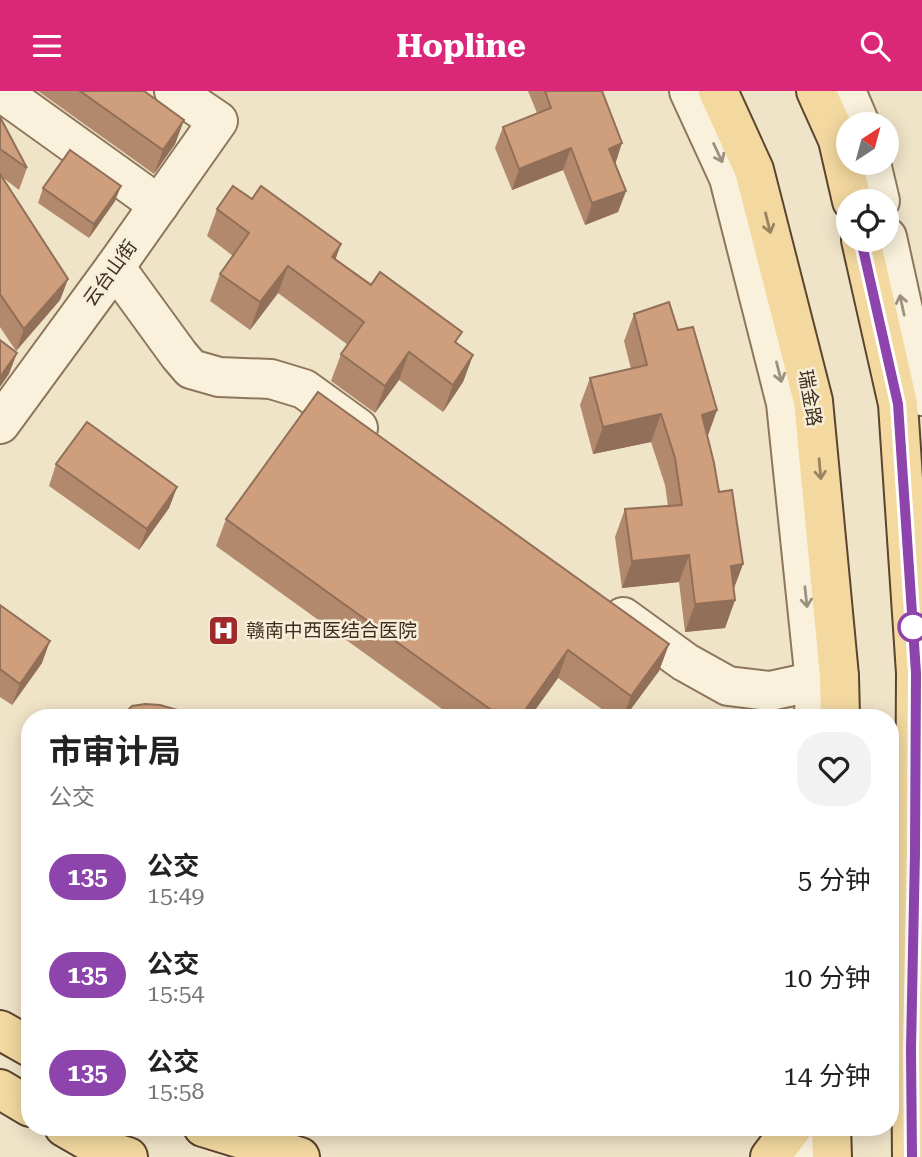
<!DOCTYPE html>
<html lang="zh">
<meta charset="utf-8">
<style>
:root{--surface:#fff;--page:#f2f2f2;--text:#222;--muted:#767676;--accent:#db2777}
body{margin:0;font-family:"Roboto Serif","Noto Sans SC",serif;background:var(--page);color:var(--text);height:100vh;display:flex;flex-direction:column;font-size:26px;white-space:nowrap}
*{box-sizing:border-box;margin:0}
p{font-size:23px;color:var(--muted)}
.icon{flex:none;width:38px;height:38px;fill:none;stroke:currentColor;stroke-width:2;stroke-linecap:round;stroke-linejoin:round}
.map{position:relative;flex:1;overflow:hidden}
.sheet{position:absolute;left:21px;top:618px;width:878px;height:427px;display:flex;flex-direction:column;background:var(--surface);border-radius:28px;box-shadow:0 4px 18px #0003}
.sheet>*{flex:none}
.badge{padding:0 14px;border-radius:23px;font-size:24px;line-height:46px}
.needle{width:46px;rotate:36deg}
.tools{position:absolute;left:836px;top:21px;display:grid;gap:14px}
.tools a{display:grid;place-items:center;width:63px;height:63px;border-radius:50%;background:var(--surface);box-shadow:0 4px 18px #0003;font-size:35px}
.map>.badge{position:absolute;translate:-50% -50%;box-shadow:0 0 0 4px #fff}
.round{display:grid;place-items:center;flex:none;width:74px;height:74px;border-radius:28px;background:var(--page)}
.summary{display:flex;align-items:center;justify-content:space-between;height:119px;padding:0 28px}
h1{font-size:33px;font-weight:700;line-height:52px}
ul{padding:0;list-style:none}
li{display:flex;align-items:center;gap:21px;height:98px;padding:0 28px}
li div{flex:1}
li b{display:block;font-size:26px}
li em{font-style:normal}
li .badge{min-width:77px;font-weight:700;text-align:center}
header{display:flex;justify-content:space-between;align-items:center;height:91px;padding:0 28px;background:var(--accent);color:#fff;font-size:32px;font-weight:700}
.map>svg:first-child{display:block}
</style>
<header><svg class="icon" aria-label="menu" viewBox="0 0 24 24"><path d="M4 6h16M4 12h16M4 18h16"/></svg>Hopline<svg class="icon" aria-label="search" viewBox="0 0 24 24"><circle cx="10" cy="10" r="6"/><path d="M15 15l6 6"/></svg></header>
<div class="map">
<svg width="922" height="1066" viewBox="0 0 922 1066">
<rect width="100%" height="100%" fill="#f0e4c8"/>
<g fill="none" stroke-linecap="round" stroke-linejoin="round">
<defs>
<g id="minor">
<polyline points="0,0 159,114"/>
<polyline points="689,0 729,87 786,312 815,591 814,626"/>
<polyline points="846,0 860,33"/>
<polyline points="871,72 880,110"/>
<polyline points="887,146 922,305"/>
<polyline points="115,176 179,264 191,278 219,286 271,288 304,298 358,337"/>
<polyline points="0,333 115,176 218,30 174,0"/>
<polyline points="623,526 685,571 728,595 770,600 839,585"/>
<polyline points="806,1036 808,1066"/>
</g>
<g id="major">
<polyline points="718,0 754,79 813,310 839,585 840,626"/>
<polyline points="816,0 838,49 852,110"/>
<polyline points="861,149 898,313 916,582 915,762 911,958 912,1066"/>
<polyline points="0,939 30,956"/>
<polyline points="0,998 30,1016"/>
<polyline points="64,1036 102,1058 128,1066"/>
<polyline points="203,1036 300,1066"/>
<polyline points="831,1036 832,1066"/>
<polyline points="770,1066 793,1036"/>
</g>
</defs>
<!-- minor casing -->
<use href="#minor" stroke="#8d765c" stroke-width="42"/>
<!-- major casing -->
<use href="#major" stroke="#5b4430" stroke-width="42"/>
<!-- minor -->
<use href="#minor" stroke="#faf1dc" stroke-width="38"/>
<!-- major -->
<use href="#major" stroke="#f3d9a0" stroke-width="38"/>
</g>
<!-- wall -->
<g fill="#b2896c">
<polygon points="38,0 144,0 184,29 175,53 154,83"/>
<polygon points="528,0 602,0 615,73 626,100 618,121 585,134 563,79 512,99 495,57 503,36 537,22"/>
<polygon points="0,26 27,77 19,99 2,86 68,188 60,209 16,260 0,236"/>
<polygon points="43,97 115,110 89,147 38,112"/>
<polygon points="217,118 336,168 473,264 463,291 443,321 399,289 375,322 331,290 341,263 348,254 278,202 250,239 210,210 220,183 233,165 207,145"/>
<polygon points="634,223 678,239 717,319 707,346 719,401 743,473 733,499 735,509 725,537 685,541 679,491 622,497 615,446 625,418 668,415 665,394 651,351 593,363 580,314 590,287 631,278 624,250"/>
<polygon points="56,373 177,396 169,417 139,459 49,395"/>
<polygon points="226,428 669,553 659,580 625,626 613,626 558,587 530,626 453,626 216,455"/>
<polygon points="0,514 42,572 12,614 0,606"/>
</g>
<!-- shaded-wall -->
<g fill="#916f58">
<polygon points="184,29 175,53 154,83 163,59"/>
<polygon points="622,52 615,74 609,58"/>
<polygon points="571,57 563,79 512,99 519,78"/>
<polygon points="121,95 115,110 89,147 94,133"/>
<polygon points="626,100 618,121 585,134 592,112"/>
<polygon points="341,153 331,181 332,166"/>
<polygon points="288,175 278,202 250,239 260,211"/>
<polygon points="68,188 60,209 16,260 24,238"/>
<polygon points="409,261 399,289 375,322 385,295"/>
<polygon points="17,262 9,283 0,296 0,286"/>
<polygon points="473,264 463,291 443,321 453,294"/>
<polygon points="717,319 707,347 702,324"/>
<polygon points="661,323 651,351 593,363 603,336"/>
<polygon points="177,396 169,417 139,459 147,438"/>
<polygon points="689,464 679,491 622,497 632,470"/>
<polygon points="743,473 733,500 731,475"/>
<polygon points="735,509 725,537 685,541 695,513"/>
<polygon points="50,550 42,572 12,614 20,593"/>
<polygon points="669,553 659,580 625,626 623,626 631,605"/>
<polygon points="568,559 558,587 530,626 520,626"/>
</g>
<!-- building -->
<g fill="#cf9f7d" stroke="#916f58" stroke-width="2">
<polygon points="80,0 144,0 184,29 163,59"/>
<polygon points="545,0 602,0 622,52 609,58 626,100 592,112 571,57 519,78 503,36 551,17"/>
<polygon points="0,26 27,77 0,58"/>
<polygon points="70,59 121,95 94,133 43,97"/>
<polygon points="0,83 68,188 24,238 0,203"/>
<polygon points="233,95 252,108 261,95 341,153 332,166 371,194 380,181 462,241 455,251 473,264 453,294 409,261 385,295 341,263 364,231 288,175 260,211 220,183 249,142 217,118"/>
<polygon points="669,211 678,239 693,236 717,319 702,324 714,372 719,401 732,399 743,473 731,475 735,509 695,513 689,464 632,470 625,418 682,414 675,367 661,323 603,336 590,287 647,274 634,223"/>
<polygon points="0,249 17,262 0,286"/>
<polygon points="318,301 669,553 631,605 568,559 520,626 501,626 226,428"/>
<polygon points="87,331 177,396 147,438 56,373"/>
<polygon points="0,514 50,550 20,593 0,578"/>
<polygon points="145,613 160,614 202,626 121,626 132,615"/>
</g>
<!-- one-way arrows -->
<defs><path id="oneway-shaft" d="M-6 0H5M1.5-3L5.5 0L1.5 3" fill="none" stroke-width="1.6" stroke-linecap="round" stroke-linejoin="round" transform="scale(1.75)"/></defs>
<g stroke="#9c907e">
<use href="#oneway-shaft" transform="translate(718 62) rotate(65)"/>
<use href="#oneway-shaft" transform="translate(902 214) rotate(-102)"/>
<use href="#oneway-shaft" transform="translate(779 281) rotate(76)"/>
<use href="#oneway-shaft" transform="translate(806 506) rotate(84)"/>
</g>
<g stroke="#988460">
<use href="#oneway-shaft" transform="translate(768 132) rotate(76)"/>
<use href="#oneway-shaft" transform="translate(820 378) rotate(85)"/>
</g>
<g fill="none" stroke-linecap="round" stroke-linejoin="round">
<defs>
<polyline id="line" points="861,149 898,313 916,582 915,762 911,958 912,1066"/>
</defs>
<!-- line casing -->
<use href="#line" stroke="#fff" stroke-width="16"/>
<!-- line -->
<use href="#line" stroke="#8e44ad" stroke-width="10"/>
</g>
<!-- icons -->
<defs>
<symbol id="hospital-square" viewBox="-11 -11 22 22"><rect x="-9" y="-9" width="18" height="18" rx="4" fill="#9e2a2b" stroke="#f7eed8"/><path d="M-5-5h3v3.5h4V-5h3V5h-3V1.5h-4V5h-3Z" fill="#fff"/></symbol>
</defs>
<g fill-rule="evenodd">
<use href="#hospital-square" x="206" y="522" width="35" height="35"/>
</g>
<!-- markers -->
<circle fill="#fff" stroke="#8e44ad" stroke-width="3.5" cx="913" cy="536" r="14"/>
<g text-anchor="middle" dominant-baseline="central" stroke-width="5" stroke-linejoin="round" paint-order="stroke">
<!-- street labels -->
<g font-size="19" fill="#3d2e20" stroke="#f7eed8">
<text transform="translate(110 182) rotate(-54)">云台山街</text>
<text transform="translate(810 307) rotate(80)">瑞金路</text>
</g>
<!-- poi labels -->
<g font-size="19" fill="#3d2e20" stroke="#f7eed8" text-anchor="start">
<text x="246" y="539">赣南中西医结合医院</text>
</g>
</g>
</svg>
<div class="tools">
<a><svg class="needle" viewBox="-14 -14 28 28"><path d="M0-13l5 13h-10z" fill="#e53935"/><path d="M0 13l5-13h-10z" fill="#767676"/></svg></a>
<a><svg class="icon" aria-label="locate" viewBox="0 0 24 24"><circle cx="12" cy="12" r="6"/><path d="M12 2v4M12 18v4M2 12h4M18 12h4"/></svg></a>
</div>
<section class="sheet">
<div class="summary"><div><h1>市审计局</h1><p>公交</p></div><a class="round"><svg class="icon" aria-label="heart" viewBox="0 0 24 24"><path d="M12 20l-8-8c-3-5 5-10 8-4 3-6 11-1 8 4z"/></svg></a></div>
<ul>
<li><span class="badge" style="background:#8e44ad;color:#fff">135</span><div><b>公交</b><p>15:49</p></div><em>5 分钟</em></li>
<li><span class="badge" style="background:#8e44ad;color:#fff">135</span><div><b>公交</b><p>15:54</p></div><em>10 分钟</em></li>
<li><span class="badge" style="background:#8e44ad;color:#fff">135</span><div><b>公交</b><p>15:58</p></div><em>14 分钟</em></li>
</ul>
</section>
</div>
